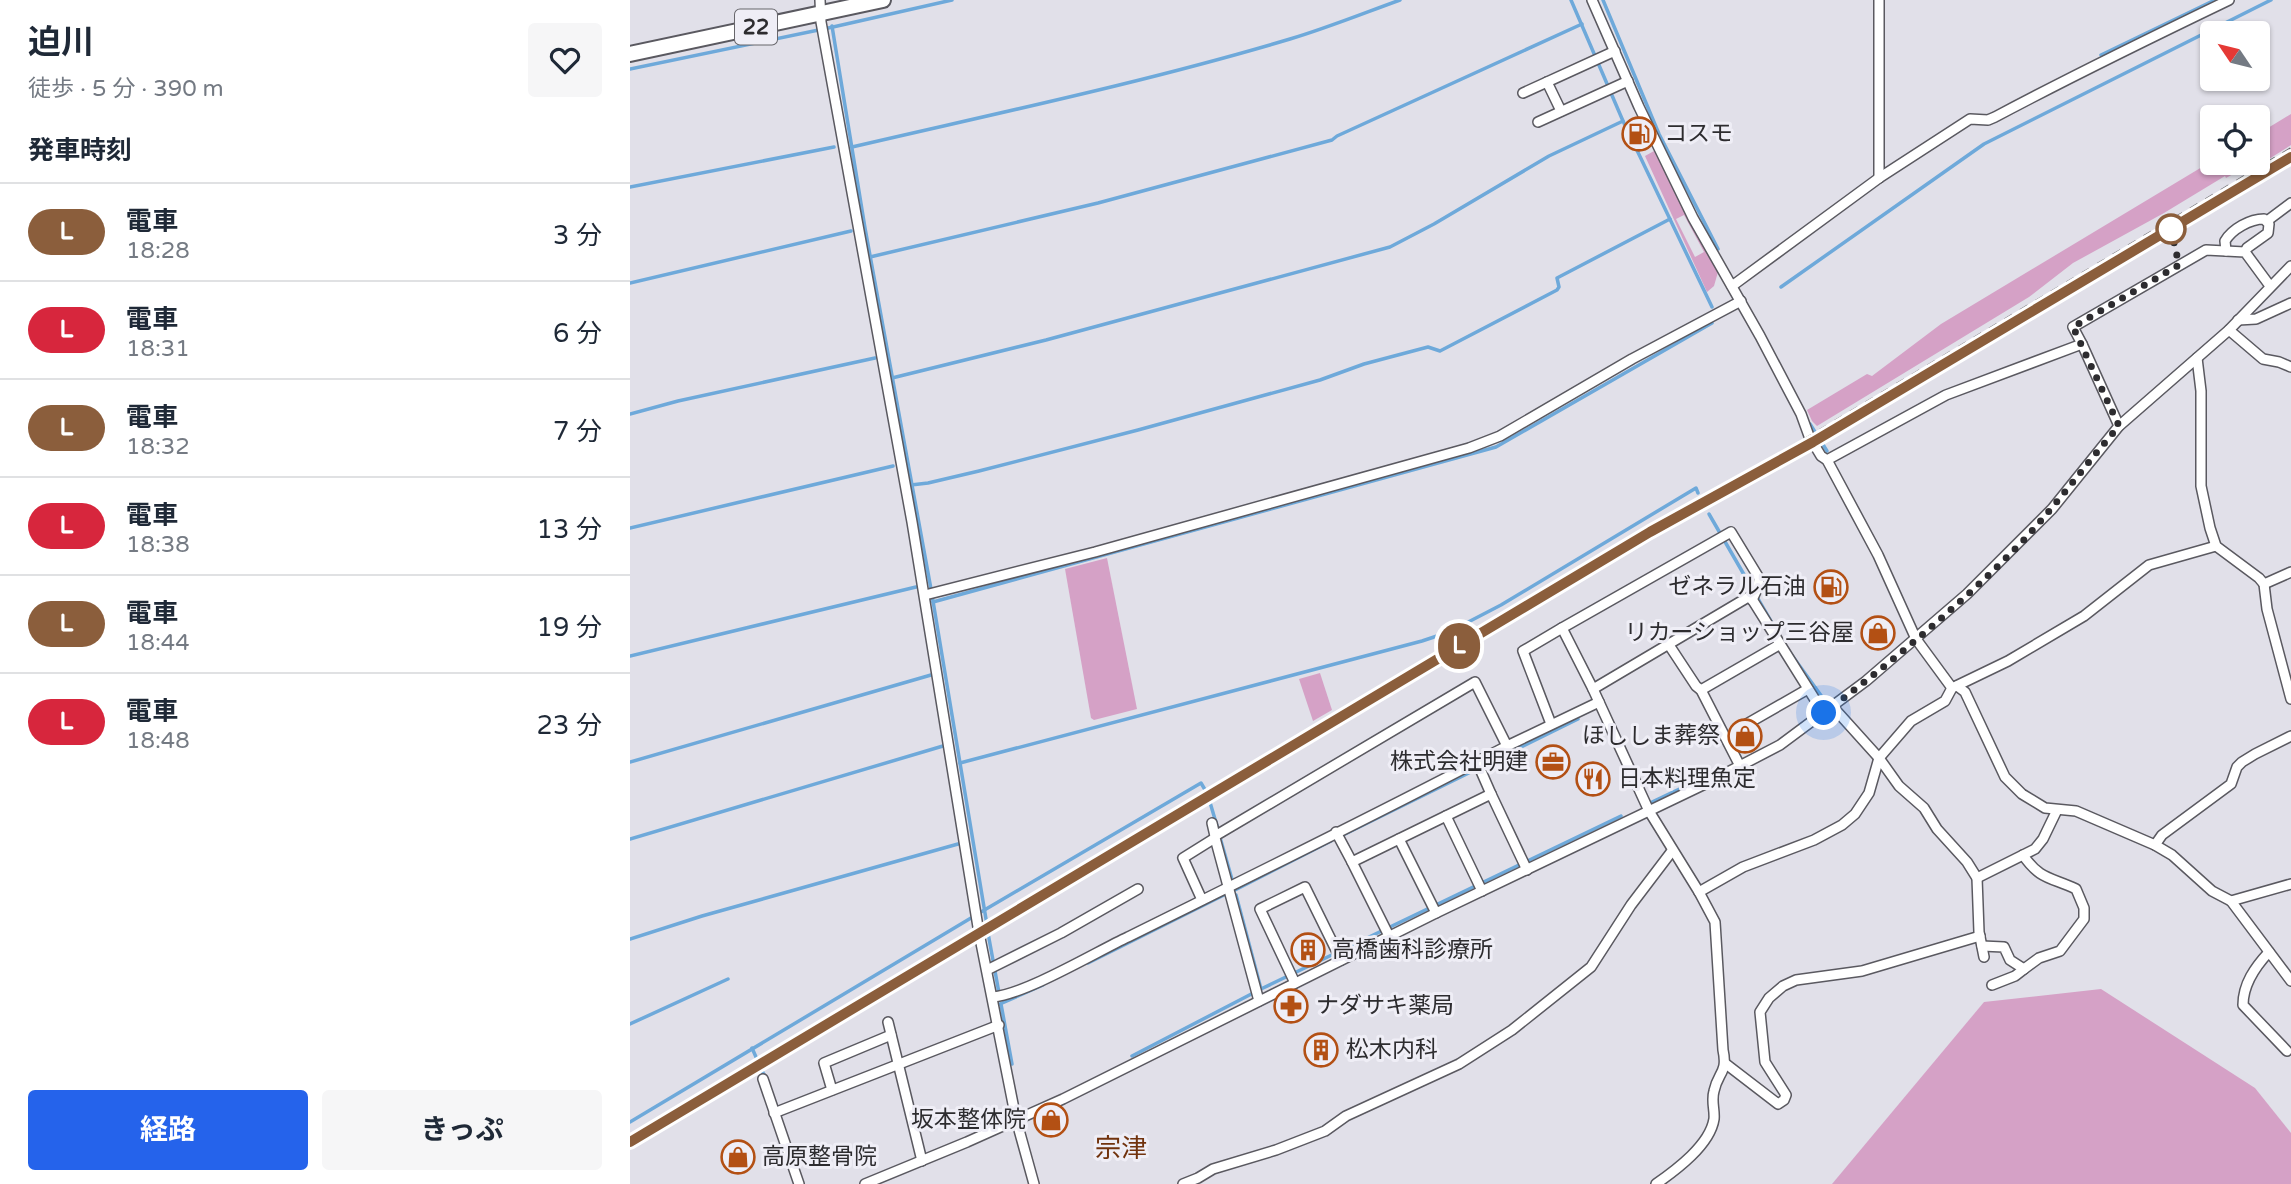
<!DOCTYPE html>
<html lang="ja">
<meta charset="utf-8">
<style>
:root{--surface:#fff;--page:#f6f6f7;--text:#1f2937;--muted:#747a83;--line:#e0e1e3;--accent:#2563eb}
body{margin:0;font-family:"Varela Round","Noto Sans JP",sans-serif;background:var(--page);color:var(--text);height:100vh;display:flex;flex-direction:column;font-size:26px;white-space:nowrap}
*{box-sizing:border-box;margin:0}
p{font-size:23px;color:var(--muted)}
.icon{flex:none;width:38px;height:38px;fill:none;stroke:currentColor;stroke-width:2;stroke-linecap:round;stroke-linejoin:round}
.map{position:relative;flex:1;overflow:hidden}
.sheet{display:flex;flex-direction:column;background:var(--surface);width:630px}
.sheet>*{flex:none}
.badge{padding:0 14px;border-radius:23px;font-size:24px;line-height:46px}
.needle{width:46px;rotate:305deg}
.buttons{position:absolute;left:1570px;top:21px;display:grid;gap:14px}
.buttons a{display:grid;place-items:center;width:70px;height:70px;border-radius:7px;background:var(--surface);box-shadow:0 2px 5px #0004;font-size:35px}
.you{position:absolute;width:35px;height:35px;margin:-18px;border:5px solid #fff;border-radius:50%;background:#1a73e8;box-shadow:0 0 0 10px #1a73e833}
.map>.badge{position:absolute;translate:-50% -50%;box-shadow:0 0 0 4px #fff}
h2{padding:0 28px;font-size:26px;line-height:63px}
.round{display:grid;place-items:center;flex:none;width:74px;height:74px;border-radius:7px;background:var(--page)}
.summary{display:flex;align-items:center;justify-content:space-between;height:119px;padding:0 28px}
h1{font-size:33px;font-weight:700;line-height:52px}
.button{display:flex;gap:14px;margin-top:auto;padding:14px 28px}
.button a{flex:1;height:80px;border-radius:7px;background:var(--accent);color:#fff;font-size:28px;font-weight:700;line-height:80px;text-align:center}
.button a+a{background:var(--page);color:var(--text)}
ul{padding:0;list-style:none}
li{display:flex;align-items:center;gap:21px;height:98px;padding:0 28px;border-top:2px solid var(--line)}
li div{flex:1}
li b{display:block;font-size:26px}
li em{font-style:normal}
li .badge{min-width:77px;font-weight:700;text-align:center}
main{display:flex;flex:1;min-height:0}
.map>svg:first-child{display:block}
</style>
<main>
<section class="sheet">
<div class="summary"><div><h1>迫川</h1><p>徒歩 · 5 分 · 390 m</p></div><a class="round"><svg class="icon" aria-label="heart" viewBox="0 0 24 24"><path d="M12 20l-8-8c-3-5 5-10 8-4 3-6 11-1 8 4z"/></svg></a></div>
<h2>発車時刻</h2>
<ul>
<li><span class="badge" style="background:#8b5e3c;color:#fff">L</span><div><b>電車</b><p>18:28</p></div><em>3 分</em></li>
<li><span class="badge" style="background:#d7263d;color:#fff">L</span><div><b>電車</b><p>18:31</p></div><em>6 分</em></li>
<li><span class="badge" style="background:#8b5e3c;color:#fff">L</span><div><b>電車</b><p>18:32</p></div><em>7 分</em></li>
<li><span class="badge" style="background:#d7263d;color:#fff">L</span><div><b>電車</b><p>18:38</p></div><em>13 分</em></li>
<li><span class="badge" style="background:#8b5e3c;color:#fff">L</span><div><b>電車</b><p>18:44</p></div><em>19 分</em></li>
<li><span class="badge" style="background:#d7263d;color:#fff">L</span><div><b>電車</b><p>18:48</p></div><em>23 分</em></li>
</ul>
<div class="button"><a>経路</a><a>きっぷ</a></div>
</section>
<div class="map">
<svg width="1661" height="1184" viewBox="0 0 1661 1184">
<rect width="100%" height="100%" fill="#e1e0e9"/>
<!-- green -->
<g fill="#d5a1c6" fill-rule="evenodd">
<polygon points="1661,114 1661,145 1639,159 1636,155 1628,160 1628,134"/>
<path d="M1024 151 1088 272 1084 286 1077 292 1015 156ZM1054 215 1074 252 1065 257 1046 219Z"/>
<polygon points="1582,161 1582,163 1623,163 1596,178 1595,176 1534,213 1443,263 1399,297 1187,426 1182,421 1177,410 1237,374 1242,376 1311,324"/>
<polygon points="477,558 507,709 464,720 461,718 435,569"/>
<polygon points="690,673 702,710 683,721 669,679"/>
<polygon points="1471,989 1625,1088 1661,1133 1661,1184 1202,1184 1354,1002"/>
</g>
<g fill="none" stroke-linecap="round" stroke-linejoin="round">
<!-- stream -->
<g stroke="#6ea9da" stroke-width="3.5">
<polyline points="941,0 993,121 1082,307"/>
<polyline points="973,0 1029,134 1088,249"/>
<polyline points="202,26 235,228 301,589 357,925"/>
<polyline points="1471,55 1585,0"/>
<polyline points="0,69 203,27 322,0"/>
<path d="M222 147C368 113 516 82 660 39 697 28 734 13 770 0"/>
<polyline points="0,187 204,147"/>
<polyline points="240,257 468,203 702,140 707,136 952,24"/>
<polyline points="0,283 221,231"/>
<polyline points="1151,287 1354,144 1641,0"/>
<polyline points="262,378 416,340 760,247 804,224 919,156 993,121"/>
<polyline points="0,414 48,401 245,358"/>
<polyline points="1180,424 1197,451"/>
<polyline points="281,485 298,483 349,471 508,430 690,380 734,364 798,347 810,351 927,290 929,287 927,278 1040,219"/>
<polyline points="1079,514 1146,630"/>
<polyline points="0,528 263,466"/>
<polyline points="303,602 866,447 1082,323"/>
<polyline points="1161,654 1195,701"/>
<polyline points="0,656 286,587"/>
<polyline points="0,762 301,675"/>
<polyline points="330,763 792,641 819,632 871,605 1066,488 1068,493"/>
<polyline points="579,799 587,826"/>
<polyline points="1022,802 1060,784"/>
<polyline points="589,834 603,883"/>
<polyline points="711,836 948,719"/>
<polyline points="0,839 313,746"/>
<polyline points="603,891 701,841"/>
<polyline points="606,895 631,989"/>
<polyline points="351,912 571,783 577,793"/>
<polyline points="358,933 369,993"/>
<polyline points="0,939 72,916 328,844"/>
<polyline points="458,963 596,894"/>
<polyline points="370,1004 413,985"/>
<polyline points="371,1004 382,1064"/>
<polyline points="0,1024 98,979"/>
<polyline points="122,1048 134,1075"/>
<polyline points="502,1056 631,989 991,816"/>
<polyline points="0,1122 341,918"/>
</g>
<defs>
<g id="minor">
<polyline points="190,0 191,22 282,522 349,933 386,1119 404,1184"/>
<polyline points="962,0 1009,107 1063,218 1130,336 1171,414 1179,436 1191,456 1197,460 1248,555 1286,639 1322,688"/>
<polyline points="1249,0 1249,178"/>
<polyline points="917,82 931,111"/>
<polyline points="893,93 985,51"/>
<polyline points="908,122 998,81"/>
<polyline points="1637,221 1661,203"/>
<path d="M1596 251 1595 241C1602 229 1620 219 1634 219L1639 224 1638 233 1617 248 1615 252"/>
<path d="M1102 286 1249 178 1340 119 1358 120 1365 117C1442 76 1520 38 1599 0"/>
<polyline points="1608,320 1626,319 1661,303"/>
<polyline points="1599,330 1633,359 1649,362 1661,367"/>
<polyline points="1452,344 1443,327 1576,250 1615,252 1640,286"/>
<polyline points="1567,358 1571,391 1571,486 1580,528 1586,546 1629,578 1634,584 1637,609 1661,699"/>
<polyline points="1197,460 1316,395 1452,344 1489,426"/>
<polyline points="1634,584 1661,572"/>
<polyline points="295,595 465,552 839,448 870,436 1002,359 1111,301"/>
<polyline points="1039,645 1066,686 1071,690 1110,766"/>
<polyline points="1327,686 1335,692 1375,777 1392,794 1415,808 1446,811 1525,845 1542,855 1582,891 1601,901 1661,884"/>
<polyline points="963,689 1120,596 1194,714"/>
<polyline points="1071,690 1149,645"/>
<polyline points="1203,707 1249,758 1269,786 1294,808 1307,829 1337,862 1347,878 1349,932 1354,957"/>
<polyline points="921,724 893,651 932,628"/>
<polyline points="1115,725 1178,689"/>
<polyline points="877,746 969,702"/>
<polyline points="847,762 861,794"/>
<polyline points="816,816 852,891"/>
<polyline points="582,823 585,836"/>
<polyline points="706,832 722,862"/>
<polyline points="585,838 629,1001"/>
<polyline points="769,839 806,913"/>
<polyline points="1525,845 1532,835 1601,784 1607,767 1612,762 1625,754 1661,736"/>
<polyline points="1347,878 1405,849 1413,839 1427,810"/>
<polyline points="1069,892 1113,867 1184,840 1212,825 1225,814 1239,793 1249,758 1281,721 1315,701 1322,688 1378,661 1454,616 1519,565 1586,546"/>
<polyline points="1601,901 1661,981"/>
<polyline points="759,936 722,862 861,794 897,870"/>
<path d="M1352 946 1374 947 1380 960 1394 969 1409 958 1430 951 1454 919V908L1446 889C1421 877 1410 880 1393 855"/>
<path d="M1639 952C1625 967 1613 984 1613 1005L1657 1051"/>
<polyline points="357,970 431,933 508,889"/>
<polyline points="665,983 630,909 675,887 711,960"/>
<polyline points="1362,985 1385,976 1394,969"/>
<path d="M363 997C396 994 466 952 498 937 625 874 752 812 877 746L845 682 585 836V838L553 858 572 900"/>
<polyline points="258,1022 292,1161"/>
<polyline points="1096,1064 1148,1104 1154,1100 1156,1095 1135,1062 1130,1012 1139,998 1153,986 1166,980 1232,971 1350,936"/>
<polyline points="133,1079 169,1184"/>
<polyline points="202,1090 194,1063 261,1035"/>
<polyline points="144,1113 369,1025"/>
<polyline points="235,1184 337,1142 433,1099 806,913 1075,784 1150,745 1236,681 1337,594 1422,509 1489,426 1599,330 1661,266"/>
<polyline points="553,1184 568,1178 583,1169 646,1150 695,1131 716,1116 829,1064 882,1030 961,967 1001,905 1042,851"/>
<path d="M1026 1184C1046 1170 1080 1145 1084 1119 1085 1110 1081 1101 1084 1091 1088 1072 1098 1073 1093 1050L1085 922 1069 892 1019 811 963 689 932 628 1101 532 1129 578 1128 587 1122 600"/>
</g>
<polyline id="primary" points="0,54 253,0"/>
</defs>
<!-- minor casing -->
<use href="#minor" stroke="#5a5960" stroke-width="12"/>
<!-- primary casing -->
<use href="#primary" stroke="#5a5960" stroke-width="18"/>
<!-- minor -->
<use href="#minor" stroke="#fff" stroke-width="9"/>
<!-- primary -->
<use href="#primary" stroke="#fff" stroke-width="14"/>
<!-- rail -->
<polyline stroke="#67666b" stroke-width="3.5" stroke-dasharray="9 9" stroke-linecap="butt" points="0,1142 1661,149"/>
</g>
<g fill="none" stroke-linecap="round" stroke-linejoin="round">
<defs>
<polyline id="line" points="0,1142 1020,532 1183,442 1661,157"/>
</defs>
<!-- line casing -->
<use href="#line" stroke="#fff" stroke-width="16"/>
<!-- line -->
<use href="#line" stroke="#8b5e3c" stroke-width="10"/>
<!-- walk -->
<path stroke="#2d2c2f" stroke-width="7" stroke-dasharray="0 12.6" d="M1194 713C1262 662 1329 606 1389 545 1425 507 1455 465 1489 426L1443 327 1549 265 1541 229"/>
</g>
<!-- icons -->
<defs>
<symbol id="fuel-ring" viewBox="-11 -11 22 22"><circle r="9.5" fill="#efeef6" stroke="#b35014" stroke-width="1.5"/><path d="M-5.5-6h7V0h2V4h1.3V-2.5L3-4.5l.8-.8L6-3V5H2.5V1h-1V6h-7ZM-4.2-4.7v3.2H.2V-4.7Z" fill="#b35014"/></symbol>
<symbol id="shop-ring" viewBox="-11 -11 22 22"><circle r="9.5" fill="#efeef6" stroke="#b35014" stroke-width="1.5"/><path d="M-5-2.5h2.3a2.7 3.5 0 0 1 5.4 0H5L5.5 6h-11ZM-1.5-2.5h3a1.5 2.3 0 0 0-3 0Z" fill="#b35014"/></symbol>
<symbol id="office-ring" viewBox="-11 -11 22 22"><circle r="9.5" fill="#efeef6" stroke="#b35014" stroke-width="1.5"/><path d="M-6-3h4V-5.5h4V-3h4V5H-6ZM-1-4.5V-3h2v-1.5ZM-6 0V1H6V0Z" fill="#b35014"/></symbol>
<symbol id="restaurant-ring" viewBox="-11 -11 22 22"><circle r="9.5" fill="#efeef6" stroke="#b35014" stroke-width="1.5"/><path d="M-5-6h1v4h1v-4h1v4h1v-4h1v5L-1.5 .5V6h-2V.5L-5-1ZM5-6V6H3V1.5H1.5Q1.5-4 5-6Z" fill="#b35014"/></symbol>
<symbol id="building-ring" viewBox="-11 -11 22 22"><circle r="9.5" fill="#efeef6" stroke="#b35014" stroke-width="1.5"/><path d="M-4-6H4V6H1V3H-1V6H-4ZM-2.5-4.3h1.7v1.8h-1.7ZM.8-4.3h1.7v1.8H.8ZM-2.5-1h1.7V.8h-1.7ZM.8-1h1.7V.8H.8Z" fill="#b35014"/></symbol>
<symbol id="pharmacy-ring" viewBox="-11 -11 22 22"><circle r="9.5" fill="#efeef6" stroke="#b35014" stroke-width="1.5"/><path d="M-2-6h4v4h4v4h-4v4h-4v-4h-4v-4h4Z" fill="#b35014"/></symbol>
</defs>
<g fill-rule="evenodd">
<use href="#fuel-ring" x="990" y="115" width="38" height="38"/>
<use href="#fuel-ring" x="1182" y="568" width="38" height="38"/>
<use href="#shop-ring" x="1229" y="614" width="38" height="38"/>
<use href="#shop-ring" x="1096" y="717" width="38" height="38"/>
<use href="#office-ring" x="904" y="743" width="38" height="38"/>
<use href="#restaurant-ring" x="944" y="760" width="38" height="38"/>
<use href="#building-ring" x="659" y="931" width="38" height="38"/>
<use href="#pharmacy-ring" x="642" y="987" width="38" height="38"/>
<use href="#building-ring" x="672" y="1031" width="38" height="38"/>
<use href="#shop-ring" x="402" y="1101" width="38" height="38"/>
<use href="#shop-ring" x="89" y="1138" width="38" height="38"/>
</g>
<!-- markers -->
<circle fill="#fff" stroke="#8b5e3c" stroke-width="3.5" cx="1541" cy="229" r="14"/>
<g text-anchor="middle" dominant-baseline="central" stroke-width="6" stroke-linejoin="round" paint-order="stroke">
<!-- shield labels -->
<rect fill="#efeef6" stroke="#67666b" stroke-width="2" x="105" y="9.5" width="42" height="35" rx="5"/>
<g font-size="21" font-weight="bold" fill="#2d2c2f">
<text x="126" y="27">22</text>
</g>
<!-- poi labels -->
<g font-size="23" fill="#2d2c2f" stroke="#efeef6" text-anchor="start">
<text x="1034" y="134">コスモ</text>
<text x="1176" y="587" text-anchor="end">ゼネラル石油</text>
<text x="1224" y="633" text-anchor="end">リカーショップ三谷屋</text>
<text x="1090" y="736" text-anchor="end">ほししま葬祭</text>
<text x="898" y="762" text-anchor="end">株式会社明建</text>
<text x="988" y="779">日本料理魚定</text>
<text x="702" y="950">高橋歯科診療所</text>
<text x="686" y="1006">ナダサキ薬局</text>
<text x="716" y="1050">松木内科</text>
<text x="396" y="1120" text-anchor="end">坂本整体院</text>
<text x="132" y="1157">高原整骨院</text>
</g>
<!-- quarter labels -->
<g font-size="26" fill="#71330e" stroke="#efeef6">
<text x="491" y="1148">宗津</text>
</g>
</g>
</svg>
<div class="buttons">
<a><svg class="needle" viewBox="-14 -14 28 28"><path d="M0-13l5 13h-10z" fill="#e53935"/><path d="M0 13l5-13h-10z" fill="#747a83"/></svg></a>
<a><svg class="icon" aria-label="locate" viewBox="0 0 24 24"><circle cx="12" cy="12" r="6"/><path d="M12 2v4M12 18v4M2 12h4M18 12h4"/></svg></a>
</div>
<div class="you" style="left:1194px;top:713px"></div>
<b class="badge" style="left:829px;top:646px;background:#8b5e3c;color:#fff">L</b>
</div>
</main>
